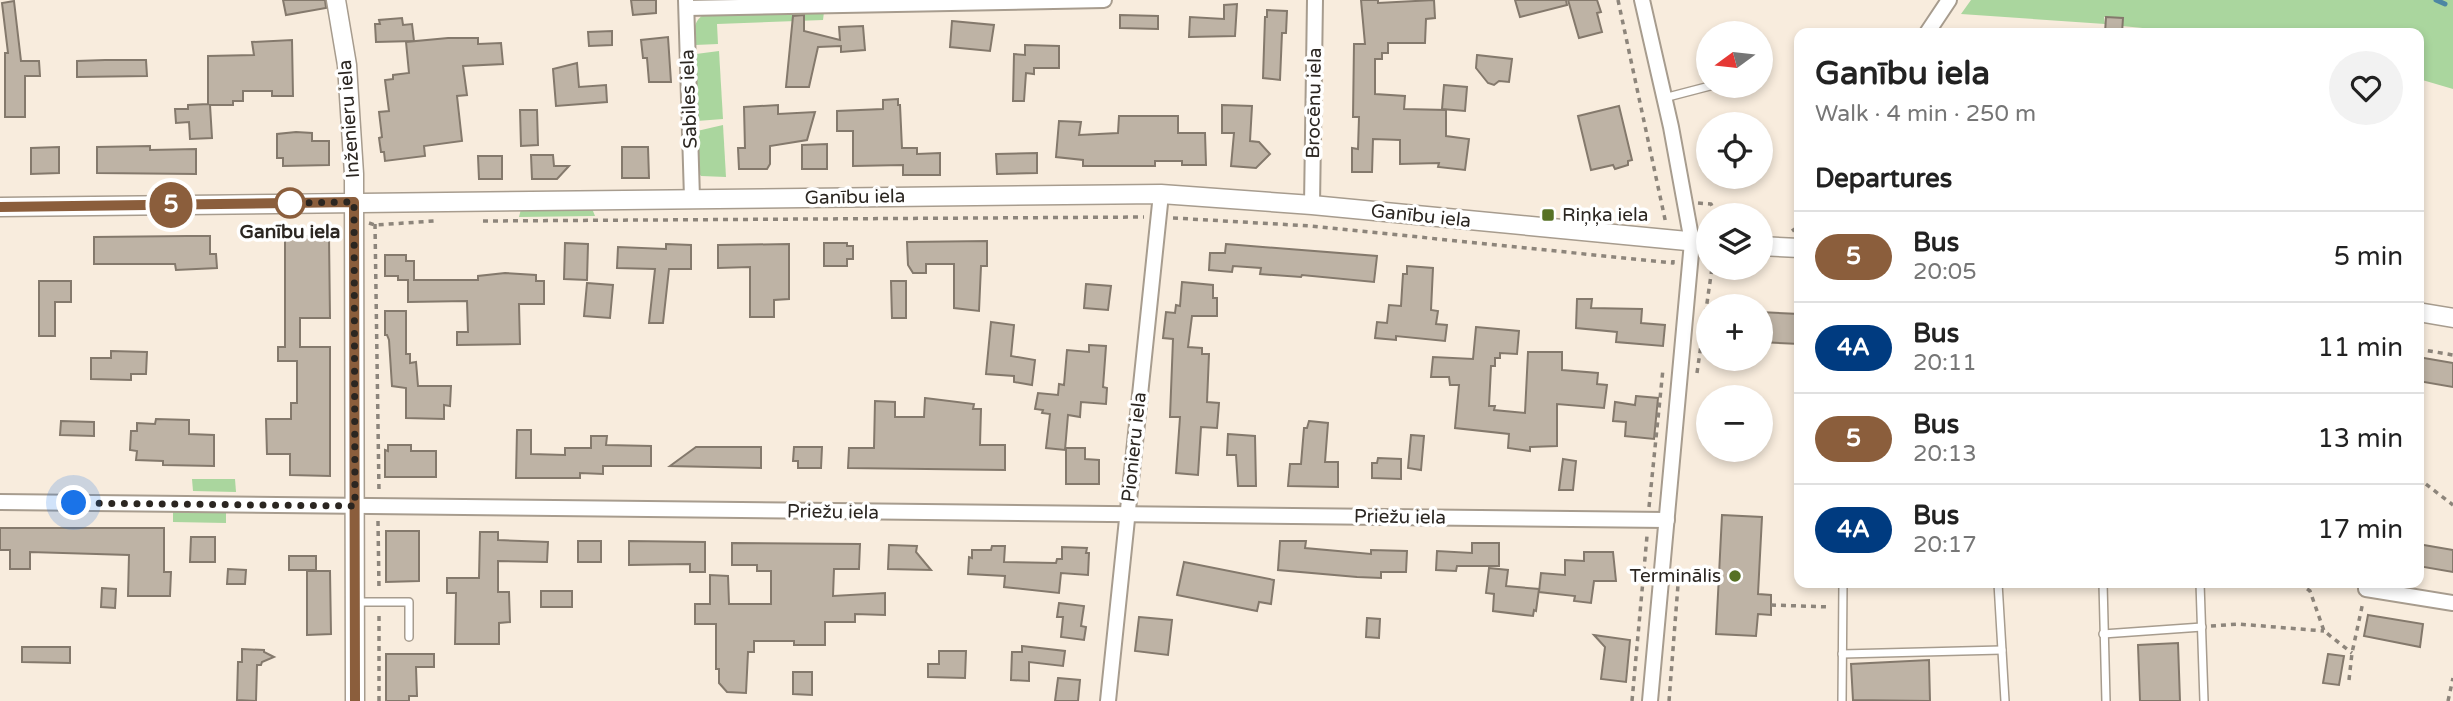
<!DOCTYPE html>
<meta charset="utf-8">
<style>
:root{--surface:#fff;--page:#f2f2f2;--text:#222;--muted:#767676;--line:#e0e0e0}
body{margin:0;font-family:"Varela Round",sans-serif;background:var(--page);color:var(--text);height:100vh;display:flex;flex-direction:column;font-size:26px;white-space:nowrap}
*{box-sizing:border-box;margin:0}
p{font-size:23px;color:var(--muted)}
.icon{flex:none;width:38px;height:38px;fill:none;stroke:currentColor;stroke-width:2;stroke-linecap:round;stroke-linejoin:round}
.map{position:relative;flex:1;overflow:hidden}
.panel{position:absolute;left:1794px;top:28px;width:630px;height:560px;display:flex;flex-direction:column;background:var(--surface);border-radius:14px;box-shadow:0 4px 10px #0003}
.panel>*{flex:none}
.badge{padding:0 14px;border-radius:23px;font-size:24px;line-height:46px}
.needle{width:46px;rotate:255deg}
.buttons{position:absolute;left:1696px;top:21px;display:grid;gap:14px}
.buttons a{display:grid;place-items:center;width:77px;height:77px;border-radius:50%;background:var(--surface);box-shadow:0 4px 10px #0003;font-size:35px}
.you{position:absolute;width:35px;height:35px;margin:-18px;border:5px solid #fff;border-radius:50%;background:#1a73e8;box-shadow:0 0 0 10px #1a73e833}
.map>.badge{position:absolute;translate:-50% -50%;box-shadow:0 0 0 4px #fff}
h2{padding:0 21px;font-size:26px;line-height:63px}
.round{display:grid;place-items:center;flex:none;width:74px;height:74px;border-radius:37px;background:var(--page)}
.overview{display:flex;align-items:center;justify-content:space-between;height:119px;padding:0 21px}
h1{font-size:33px;font-weight:700;line-height:52px}
ul{padding:0;list-style:none}
li{display:flex;align-items:center;gap:21px;height:91px;padding:0 21px;border-top:2px solid var(--line)}
li div{flex:1}
li b{display:block;font-size:26px}
li em{font-style:normal}
li .badge{min-width:77px;font-weight:700;text-align:center}
.map>svg:first-child{display:block}
</style>
<div class="map">
<svg width="2453" height="701" viewBox="0 0 2453 701">
<rect width="100%" height="100%" fill="#f8ecdd"/>
<!-- green -->
<g fill="#aad69e">
<polygon points="1971,0 2453,0 2453,89 2419,79 2418,33 2194,33 2122,26 2122,18 2104,17 2105,24 1961,14"/>
<path d="M824 12 823 20 717 24 718 44 695 45C694 33 692 23 703 15Z"/>
<polygon points="719,51 723,119 697,121 696,54"/>
<polygon points="723,125 726,177 701,176 698,172 697,131"/>
<polygon points="591,206 595,216 519,217 521,209"/>
<polygon points="192,479 235,479 236,492 193,491"/>
<polygon points="173,508 226,509 226,523 173,522"/>
</g>
<g fill="none" stroke-linecap="round" stroke-linejoin="round">
<!-- stream -->
<polyline stroke="#4d87a3" stroke-width="5" points="2436,0 2445,4"/>
</g>
<!-- building -->
<g fill="#beb3a5" stroke="#84796c" stroke-width="2">
<polygon points="283,0 325,0 326,8 286,15"/>
<polygon points="631,0 656,0 656,13 633,15"/>
<polygon points="1361,0 1378,0 1378,3 1434,0 1435,18 1426,19 1425,43 1388,43 1388,53 1382,53 1382,59 1375,59 1375,94 1405,96 1404,109 1446,110 1446,136 1469,139 1465,170 1438,167 1439,163 1400,164 1400,140 1373,139 1372,172 1352,172 1352,148 1358,149 1359,117 1353,117 1354,44 1365,44"/>
<polygon points="1515,0 1566,0 1567,5 1520,17"/>
<polygon points="1568,0 1597,0 1601,12 1597,13 1602,32 1579,38"/>
<polygon points="14,1 21,61 39,61 40,76 25,76 25,117 5,117 5,53 8,53 2,3"/>
<polygon points="1237,4 1235,36 1189,37 1190,17 1224,19 1224,5"/>
<polygon points="1267,10 1287,11 1286,33 1282,33 1280,80 1263,78 1265,17 1267,17"/>
<polygon points="804,15 804,31 840,40 839,27 863,26 865,50 841,52 841,46 818,47 809,87 786,87 793,16"/>
<polygon points="1120,15 1158,16 1158,29 1120,28"/>
<polygon points="2106,17 2123,18 2122,33 2105,33"/>
<polygon points="402,18 403,25 412,24 414,41 376,42 375,24 380,24 379,20"/>
<polygon points="952,21 994,25 990,51 950,47"/>
<polygon points="612,31 612,45 589,46 588,32"/>
<polygon points="668,37 671,82 649,82 647,58 643,58 641,40"/>
<polygon points="448,38 478,38 478,44 501,43 503,64 463,66 467,95 457,96 462,141 424,146 425,156 385,161 384,152 381,152 379,138 382,137 379,112 389,111 385,80 393,79 393,75 409,73 406,42"/>
<polygon points="292,40 293,96 272,96 272,91 243,91 243,101 233,101 233,105 210,105 212,138 190,139 189,122 176,123 175,109 188,109 188,105 208,104 208,56 254,55 252,42"/>
<polygon points="1025,45 1059,46 1059,68 1034,68 1034,74 1026,73 1024,101 1013,101 1014,54 1025,55"/>
<polygon points="1477,55 1512,59 1509,82 1499,81 1494,85 1488,83 1476,68"/>
<polygon points="105,60 146,60 147,76 77,77 77,61"/>
<polygon points="577,63 579,87 606,85 607,102 556,106 553,69"/>
<polygon points="1444,85 1467,87 1465,111 1442,109"/>
<polygon points="898,99 898,105 900,105 902,148 917,148 917,154 940,153 940,175 903,175 903,165 853,166 853,131 837,131 837,111 883,109 883,100"/>
<polygon points="778,105 778,114 815,112 807,140 770,146 770,164 767,169 739,169 738,148 745,148 744,107"/>
<polygon points="1222,105 1252,106 1250,141 1259,142 1270,154 1256,168 1231,166 1234,133 1222,133"/>
<polygon points="1619,106 1632,160 1628,161 1628,165 1615,169 1613,165 1591,170 1578,116"/>
<polygon points="520,110 537,110 538,145 521,146"/>
<polygon points="1119,116 1178,116 1178,133 1205,133 1206,165 1182,165 1182,161 1155,161 1155,166 1083,166 1083,160 1056,157 1059,121 1081,122 1079,135 1118,133"/>
<polygon points="296,132 312,133 312,141 329,141 329,165 283,166 283,158 277,158 277,134"/>
<polygon points="827,144 827,169 802,169 802,145"/>
<polygon points="150,146 150,150 196,149 196,174 97,173 97,147"/>
<polygon points="59,147 59,173 31,174 31,148"/>
<polygon points="622,147 648,147 649,178 622,178"/>
<polygon points="1037,153 1037,173 997,174 996,154"/>
<polygon points="531,155 553,155 554,166 569,166 557,179 532,179"/>
<polygon points="478,156 502,156 502,179 479,179"/>
<polygon points="187,236 210,236 210,254 216,254 217,268 176,270 175,264 94,264 94,237"/>
<polygon points="285,236 329,236 330,318 300,318 300,347 330,347 330,476 290,475 290,454 267,454 266,419 291,419 291,403 297,403 297,361 278,361 278,347 285,347"/>
<polygon points="987,241 987,266 981,266 979,311 954,308 954,264 926,264 926,273 913,273 908,265 907,242"/>
<polygon points="565,243 588,244 587,280 564,279"/>
<polygon points="824,243 847,243 847,246 853,246 853,259 847,259 847,266 824,266"/>
<polygon points="666,244 691,245 691,269 669,269 663,323 649,323 655,269 617,268 618,247 666,249"/>
<polygon points="789,244 789,299 774,300 774,317 750,317 750,267 718,268 718,245"/>
<polygon points="1226,244 1377,256 1374,282 1302,275 1301,277 1260,274 1261,268 1233,266 1232,272 1209,270 1210,253 1225,253"/>
<polygon points="385,255 406,255 406,261 414,261 414,280 478,280 478,276 505,273 536,275 536,281 544,281 544,304 519,304 520,344 457,345 457,332 468,332 467,301 408,302 408,280 398,280 398,276 385,276"/>
<polygon points="1407,266 1433,268 1431,310 1438,311 1436,324 1447,325 1445,341 1396,336 1396,340 1375,338 1377,322 1387,323 1389,305 1401,306 1403,274 1407,274"/>
<polygon points="39,281 71,281 71,302 55,302 55,336 39,336"/>
<polygon points="891,281 906,281 906,318 892,318"/>
<polygon points="1182,282 1213,285 1213,298 1217,298 1217,316 1192,316 1188,347 1202,348 1202,354 1209,354 1207,402 1219,403 1217,428 1201,427 1198,475 1176,473 1180,417 1170,417 1173,339 1163,338 1166,312 1175,313 1176,305 1180,306"/>
<polygon points="587,283 613,285 610,318 584,316"/>
<polygon points="1086,284 1111,286 1108,310 1084,308"/>
<polygon points="1577,299 1592,299 1591,308 1642,309 1641,323 1665,325 1663,346 1616,342 1617,332 1576,328"/>
<polygon points="385,311 406,311 406,354 410,354 410,363 416,362 418,386 451,386 450,406 444,405 444,419 406,418 406,388 392,386 389,340 387,335 385,335"/>
<polygon points="1760,312 1799,314 1799,344 1760,342"/>
<polygon points="991,322 1014,325 1011,356 1035,360 1032,385 1014,382 1014,376 986,374"/>
<polygon points="1476,327 1519,331 1517,354 1500,353 1500,358 1495,358 1495,366 1491,366 1489,406 1495,406 1494,410 1525,413 1528,352 1562,352 1562,370 1598,373 1597,384 1607,385 1604,408 1557,404 1557,446 1530,447 1530,451 1508,448 1509,434 1455,428 1459,385 1450,385 1449,377 1431,377 1433,357 1473,359"/>
<polygon points="1089,345 1106,346 1103,387 1107,388 1106,404 1081,402 1080,417 1068,415 1065,450 1046,448 1050,414 1042,413 1043,410 1035,409 1038,393 1058,395 1059,384 1064,385 1067,350 1089,352"/>
<polygon points="111,351 147,352 146,374 131,374 131,380 91,379 91,358 111,358"/>
<polygon points="2418,357 2453,363 2453,387 2418,381"/>
<polygon points="1636,396 1658,398 1654,439 1625,436 1626,422 1613,421 1615,402 1635,405"/>
<polygon points="925,398 974,404 973,409 981,409 980,445 1005,445 1005,470 848,468 849,448 874,448 875,401 895,402 895,417 924,417"/>
<polygon points="156,419 189,420 189,434 214,435 214,466 163,465 163,461 136,460 137,451 130,450 131,431 137,431 137,423 155,424"/>
<polygon points="61,421 94,422 94,436 60,435"/>
<polygon points="1309,421 1328,423 1325,462 1338,462 1338,487 1288,486 1290,464 1301,464 1304,428 1307,428"/>
<polygon points="517,430 531,430 531,454 565,455 565,448 591,448 591,436 607,436 606,445 651,446 651,466 603,466 603,474 580,473 580,478 516,478"/>
<polygon points="1228,434 1255,436 1256,486 1238,486 1236,455 1227,455"/>
<polygon points="1411,435 1424,436 1421,470 1408,468"/>
<polygon points="388,445 411,445 411,451 436,451 436,477 385,477 385,450 388,451"/>
<polygon points="696,447 761,447 761,468 670,466"/>
<polygon points="794,447 822,447 821,468 798,468 798,461 793,461"/>
<polygon points="1066,448 1085,448 1085,459 1099,460 1099,484 1066,484"/>
<polygon points="1378,458 1401,459 1401,479 1372,478 1372,463 1377,463"/>
<polygon points="1563,459 1576,461 1573,490 1559,490"/>
<polygon points="1722,515 1762,517 1758,594 1771,595 1771,615 1758,614 1756,636 1716,634"/>
<polygon points="0,528 164,528 164,572 171,572 170,596 128,596 129,555 30,552 30,569 10,569 10,550 0,550"/>
<polygon points="386,531 419,531 419,581 386,582"/>
<polygon points="480,532 498,532 498,540 548,542 547,562 498,561 498,592 509,592 510,622 499,623 499,644 455,644 456,593 447,593 447,578 479,578"/>
<polygon points="191,537 215,537 215,562 190,562"/>
<rect x="578" y="541" width="23" height="21"/>
<polygon points="629,541 705,542 705,572 690,572 690,564 629,565"/>
<polygon points="1280,541 1306,541 1305,548 1371,554 1371,550 1407,551 1406,572 1381,572 1381,578 1357,577 1278,570"/>
<polygon points="732,543 860,544 859,569 834,569 833,596 885,593 885,615 855,614 855,622 825,622 825,645 794,645 794,641 754,641 754,652 748,652 746,693 727,692 719,683 719,669 716,669 716,624 695,624 695,604 710,604 710,575 728,576 729,604 771,604 771,571 757,571 757,565 732,565"/>
<polygon points="1472,543 1499,543 1499,566 1457,566 1456,571 1436,570 1437,551 1472,553"/>
<polygon points="2418,544 2453,550 2453,572 2418,566"/>
<polygon points="889,545 917,546 916,552 931,570 888,569"/>
<polygon points="992,546 1005,546 1004,562 1056,563 1057,559 1062,559 1062,547 1087,548 1086,553 1089,553 1088,575 1061,573 1059,593 1004,587 1005,576 968,574 969,557 972,558 972,550 991,550"/>
<polygon points="1584,552 1613,552 1616,581 1594,581 1591,603 1574,601 1575,596 1539,592 1541,573 1565,575 1565,560 1584,561"/>
<rect x="289" y="556" width="27" height="14"/>
<polygon points="1184,562 1274,580 1271,604 1259,602 1257,611 1177,595"/>
<polygon points="1489,568 1508,570 1506,586 1539,589 1536,611 1534,610 1533,616 1493,611 1494,594 1486,593"/>
<polygon points="228,569 246,570 245,584 227,584"/>
<polygon points="307,571 330,571 331,634 307,635"/>
<polygon points="102,588 116,589 115,608 101,607"/>
<rect x="541" y="591" width="31" height="16"/>
<polygon points="1059,603 1084,606 1081,626 1086,627 1084,640 1061,637 1063,617 1057,617"/>
<polygon points="2368,615 2423,624 2420,647 2364,636"/>
<polygon points="1139,617 1172,620 1168,655 1135,651"/>
<polygon points="1367,618 1380,619 1379,638 1366,637"/>
<polygon points="1594,635 1630,640 1626,682 1601,679 1605,647"/>
<polygon points="2178,643 2180,701 2140,701 2138,645"/>
<polygon points="1022,646 1065,651 1063,666 1029,662 1029,681 1011,680 1012,652 1022,652"/>
<polygon points="22,647 70,647 70,663 22,662"/>
<polygon points="242,649 264,650 264,652 274,657 262,662 261,665 257,665 256,701 237,700 238,662 242,662"/>
<polygon points="939,651 966,651 965,678 928,677 928,664 939,664"/>
<polygon points="386,654 434,654 434,667 416,667 417,696 409,696 409,701 386,701"/>
<polygon points="2328,654 2344,656 2339,685 2323,683"/>
<polygon points="1929,660 1930,701 1853,700 1851,664"/>
<polygon points="793,672 812,672 812,695 793,694"/>
<polygon points="1058,678 1080,680 1078,701 1055,701"/>
</g>
<g fill="none" stroke-linecap="round" stroke-linejoin="round">
<defs>
<g id="service">
<polyline points="1664,98 1710,86"/>
<polyline points="1998,583 2005,701"/>
<polyline points="2103,583 2106,701"/>
<polyline points="2200,583 2204,701"/>
<polyline points="356,602 409,602 409,637"/>
<polyline points="2103,634 2202,627"/>
<polyline points="1842,654 2002,650"/>
<polyline points="1842,701 1843,583"/>
</g>
<g id="minor">
<polyline points="686,0 692,198"/>
<polyline points="1642,0 1671,127 1692,242 1650,701"/>
<polyline points="687,8 1104,0"/>
<polyline points="1927,33 1949,0"/>
<polyline points="1312,205 1315,0"/>
<polyline points="0,502 1667,520"/>
<polyline points="2366,589 2453,603"/>
<polyline points="1108,701 1161,194"/>
</g>
<g id="tertiary">
<polyline points="336,0 347,65 354,174 355,701"/>
<polyline points="0,207 1161,194 1312,205 1708,243"/>
<polyline points="1760,246 1799,248"/>
<polyline points="2418,312 2453,318"/>
</g>
</defs>
<!-- service casing -->
<use href="#service" stroke="#a79c8e" stroke-width="10"/>
<!-- minor casing -->
<use href="#minor" stroke="#a79c8e" stroke-width="18"/>
<!-- tertiary casing -->
<use href="#tertiary" stroke="#a79c8e" stroke-width="21"/>
<!-- path -->
<g stroke="#8d857b" stroke-width="3.5" stroke-dasharray="5 5" stroke-linecap="butt">
<polyline points="1618,0 1666,224"/>
<polyline points="1698,203 1711,204 1716,215"/>
<polyline points="1173,218 1311,226 1673,263 1673,259"/>
<polyline points="483,221 1144,217"/>
<polyline points="369,223 375,225 434,221"/>
<polyline points="375,224 379,492"/>
<polyline points="1792,231 1799,226"/>
<polyline points="2418,349 2453,355"/>
<polyline points="1697,373 1712,268"/>
<polyline points="2418,478 2453,505"/>
<polyline points="1649,507 1663,369"/>
<polyline points="378,521 379,590"/>
<polyline points="2299,583 2310,591 2324,631 2352,653"/>
<polyline points="1771,605 1830,607"/>
<polyline points="2211,626 2238,624 2324,631"/>
<polyline points="2349,680 2352,653 2363,602"/>
<polyline points="379,701 379,612"/>
<polyline points="1632,701 1647,536"/>
<polyline points="1669,701 1679,572"/>
<polyline points="2448,701 2453,678"/>
</g>
<!-- service -->
<use href="#service" stroke="#fff" stroke-width="7"/>
<!-- minor -->
<use href="#minor" stroke="#fff" stroke-width="14"/>
<!-- tertiary -->
<use href="#tertiary" stroke="#fff" stroke-width="18"/>
</g>
<g fill="none" stroke-linecap="round" stroke-linejoin="round">
<defs>
<polyline id="line" points="0,207 354,202 355,701"/>
</defs>
<!-- line casing -->
<use href="#line" stroke="#fff" stroke-width="16"/>
<!-- line -->
<use href="#line" stroke="#8b5e3c" stroke-width="10"/>
<!-- walk -->
<polyline stroke="#2b2621" stroke-width="7" stroke-dasharray="0 12.6" points="74,503 355,506 354,202 290,203"/>
</g>
<!-- markers -->
<circle fill="#fff" stroke="#8b5e3c" stroke-width="3.5" cx="290" cy="203" r="14"/>
<g fill="#567124" stroke="#fff" stroke-width="2.5">
<rect x="1541" y="208" width="14" height="14" rx="3.5"/>
<circle cx="1735" cy="576" r="7"/>
</g>
<g text-anchor="middle" dominant-baseline="central" stroke-width="7" stroke-linejoin="round" paint-order="stroke">
<!-- street labels -->
<g font-size="19" fill="#2b2621" stroke="#fff">
<text transform="translate(689 99) rotate(-92)">Sabiles iela</text>
<text transform="translate(1314 103) rotate(-89)">Brocēnu iela</text>
<text transform="translate(349 119) rotate(-94)">Inženieru iela</text>
<text transform="translate(855 197) rotate(-1)">Ganību iela</text>
<text transform="translate(1421 216) rotate(6)">Ganību iela</text>
<text transform="translate(1134 447) rotate(-84)">Pionieru iela</text>
<text transform="translate(833 512) rotate(1)">Priežu iela</text>
<text transform="translate(1400 517) rotate(1)">Priežu iela</text>
</g>
<!-- poi labels -->
<g font-size="19" fill="#2b2621" stroke="#fff" text-anchor="start">
<text x="1562" y="215">Riņķa iela</text>
<text x="1721" y="576" text-anchor="end">Terminālis</text>
</g>
<!-- stop labels -->
<g font-size="19" font-weight="bold" fill="#2b2621" stroke="#fff">
<text x="290" y="232">Ganību iela</text>
</g>
</g>
</svg>
<div class="buttons">
<a><svg class="needle" viewBox="-14 -14 28 28"><path d="M0-13l5 13h-10z" fill="#e53935"/><path d="M0 13l5-13h-10z" fill="#767676"/></svg></a>
<a><svg class="icon" aria-label="locate" viewBox="0 0 24 24"><circle cx="12" cy="12" r="6"/><path d="M12 2v4M12 18v4M2 12h4M18 12h4"/></svg></a>
<a><svg class="icon" aria-label="layers" viewBox="0 0 24 24"><path d="M12 4l9 5-9 5-9-5zM3 14l9 5 9-5"/></svg></a>
<a>+</a>
<a>−</a>
</div>
<div class="you" style="left:74px;top:503px"></div>
<b class="badge" style="left:171px;top:205px;background:#8b5e3c;color:#fff">5</b>
<section class="panel">
<div class="overview"><div><h1>Ganību iela</h1><p>Walk · 4 min · 250 m</p></div><a class="round"><svg class="icon" aria-label="heart" viewBox="0 0 24 24"><path d="M12 20l-8-8c-3-5 5-10 8-4 3-6 11-1 8 4z"/></svg></a></div>
<h2>Departures</h2>
<ul>
<li><span class="badge" style="background:#8b5e3c;color:#fff">5</span><div><b>Bus</b><p>20:05</p></div><em>5 min</em></li>
<li><span class="badge" style="background:#003b80;color:#fff">4A</span><div><b>Bus</b><p>20:11</p></div><em>11 min</em></li>
<li><span class="badge" style="background:#8b5e3c;color:#fff">5</span><div><b>Bus</b><p>20:13</p></div><em>13 min</em></li>
<li><span class="badge" style="background:#003b80;color:#fff">4A</span><div><b>Bus</b><p>20:17</p></div><em>17 min</em></li>
</ul>
</section>
</div>
